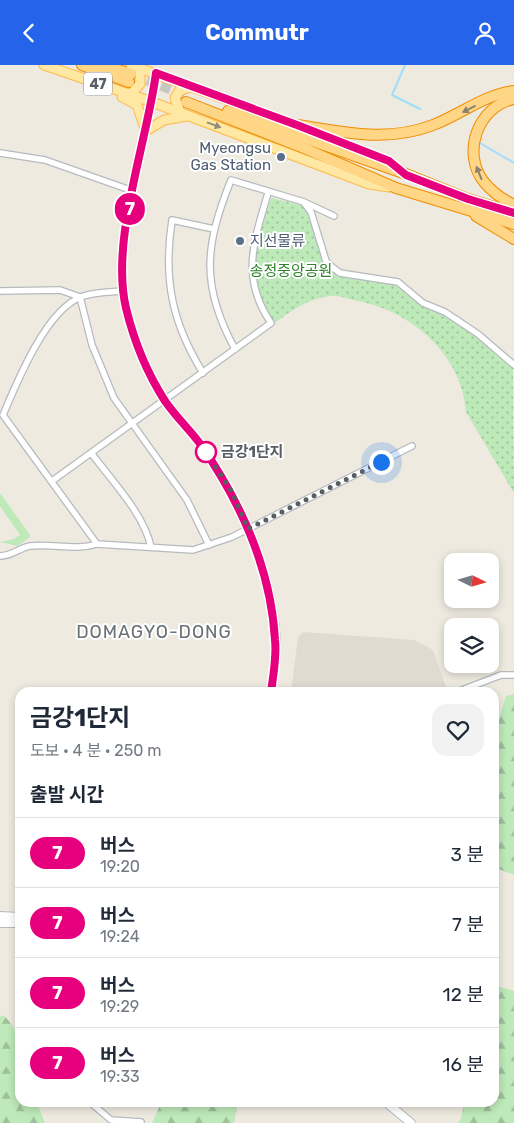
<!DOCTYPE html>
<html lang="ko">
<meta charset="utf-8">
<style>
:root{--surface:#fff;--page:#f2f2f3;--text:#1f2937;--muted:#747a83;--line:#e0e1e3;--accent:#2563eb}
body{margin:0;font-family:Rubik,"Noto Sans KR",sans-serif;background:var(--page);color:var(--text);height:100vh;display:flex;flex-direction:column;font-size:19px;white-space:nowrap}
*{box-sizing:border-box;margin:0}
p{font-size:16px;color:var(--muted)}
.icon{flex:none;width:28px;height:28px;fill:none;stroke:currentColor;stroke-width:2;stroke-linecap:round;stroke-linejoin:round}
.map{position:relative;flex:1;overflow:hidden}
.details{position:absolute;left:15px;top:622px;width:484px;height:420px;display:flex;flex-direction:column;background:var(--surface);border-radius:15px;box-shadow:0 2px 8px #0003}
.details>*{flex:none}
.badge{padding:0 10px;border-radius:16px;font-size:18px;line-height:32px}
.needle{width:32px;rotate:95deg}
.buttons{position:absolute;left:444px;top:488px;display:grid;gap:10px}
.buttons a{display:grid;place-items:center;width:55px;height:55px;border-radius:10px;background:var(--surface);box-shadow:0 2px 8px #0003;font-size:25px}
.you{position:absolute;width:25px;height:25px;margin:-12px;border:4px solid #fff;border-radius:50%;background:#1a73e8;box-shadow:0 0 0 8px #1a73e833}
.map>.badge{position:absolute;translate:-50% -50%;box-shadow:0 0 0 2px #fff}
h2{padding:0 15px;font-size:19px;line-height:45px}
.round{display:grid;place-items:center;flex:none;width:52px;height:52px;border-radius:15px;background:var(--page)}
.overview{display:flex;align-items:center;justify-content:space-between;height:85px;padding:0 15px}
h1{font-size:24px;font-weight:700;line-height:38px}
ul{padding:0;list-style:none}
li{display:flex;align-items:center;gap:15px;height:70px;padding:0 15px;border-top:1px solid var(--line)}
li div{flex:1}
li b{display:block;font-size:19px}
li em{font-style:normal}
li .badge{min-width:55px;font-weight:700;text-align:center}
header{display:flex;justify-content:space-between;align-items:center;height:65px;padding:0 15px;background:var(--accent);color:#fff;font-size:22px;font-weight:700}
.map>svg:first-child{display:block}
</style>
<header><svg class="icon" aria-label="back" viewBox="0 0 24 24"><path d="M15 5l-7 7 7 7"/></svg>Commutr<svg class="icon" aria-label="person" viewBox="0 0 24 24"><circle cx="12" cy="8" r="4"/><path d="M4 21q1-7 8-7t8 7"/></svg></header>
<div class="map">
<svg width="514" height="1058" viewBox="0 0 514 1058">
<defs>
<pattern id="forest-firs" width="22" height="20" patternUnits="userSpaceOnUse" patternTransform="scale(1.25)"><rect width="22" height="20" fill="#bee9b9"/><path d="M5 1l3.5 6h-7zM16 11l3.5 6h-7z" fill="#9dc09a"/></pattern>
<pattern id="park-dots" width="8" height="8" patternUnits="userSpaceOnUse" patternTransform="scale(1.25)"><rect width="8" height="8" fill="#bee9b9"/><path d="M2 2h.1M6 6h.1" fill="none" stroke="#9dc09a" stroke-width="1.8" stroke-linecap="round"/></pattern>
</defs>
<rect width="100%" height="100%" fill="#eeeae0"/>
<!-- education -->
<polygon fill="#e0dbd1" points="303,567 414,575 433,585 446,622 443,628 291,627 298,572"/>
<!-- green -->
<polygon fill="#bee9b9" points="0,428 30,470 29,473 17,481 0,477 14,474 20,470 0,441"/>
<!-- forest -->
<g fill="url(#forest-firs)">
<polygon points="514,629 514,810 494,802 494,662 497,660 506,631"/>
<polygon points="494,920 514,926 514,1058 458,1058 461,1053 464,1038 494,1038"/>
<path d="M3 950C28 971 20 1008 20 1038H37L45 1058H0V952Z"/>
<polygon points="161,1038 238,1038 234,1058 152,1058"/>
</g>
<!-- park -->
<path fill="url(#park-dots)" d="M271 133 302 140 308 148 324 198 331 206 340 212 397 220 421 241 444 250 475 270 513 302 514 428 466 347C462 288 409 244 353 235 346 233 337 230 331 231 308 233 290 247 273 259 246 214 256 179 271 133Z"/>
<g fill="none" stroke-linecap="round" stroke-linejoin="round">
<!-- stream -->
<g stroke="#9fdeff" stroke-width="2">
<polyline points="405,0 392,30 420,44"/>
<polyline points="480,78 514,98"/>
</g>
<!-- highway-tunnel -->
<polyline stroke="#c9c7c1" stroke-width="10" stroke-dasharray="10 5" stroke-linecap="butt" points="133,10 188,31"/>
<defs>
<g id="street">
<polyline points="0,88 45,95 133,126"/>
<polyline points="305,139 311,147 326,196 332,202 340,208 398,217 423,238 445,247 478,269 514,300"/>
<polyline points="0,226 60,225 80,232 92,280 114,333 187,435 209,480"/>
<path d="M123 226C110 227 93 227 81 232 46 245 17 317 3 350L97 479 193 485 232 472 412 381"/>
<path d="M235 284C200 220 205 180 231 115L304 137 334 151"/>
<path d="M203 308C172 258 163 214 172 155L214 164"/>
<path d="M92 389C112 416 144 449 151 482"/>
<path d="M52 416 271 258C240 213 254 176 268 128"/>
<path d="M0 491C12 491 19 483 30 481 53 478 75 486 97 479"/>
<polyline points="454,628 501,610 514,610"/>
<polyline points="91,1038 111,1055 141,1057"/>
</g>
<g id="secondary">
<path d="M156 8C147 77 110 176 126 243 134 276 147 308 165 336 176 352 190 365 201 380 241 438 271 504 276 575 277 592 273 610 271 628"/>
<polyline points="0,851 20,852"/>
<polyline points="0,858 20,858"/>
<polyline points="387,1038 411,1058"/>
</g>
<g id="primary">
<polyline points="44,0 152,37 369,119 389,122"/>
<polyline points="131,0 297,60 389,97 400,105"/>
<polyline points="130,30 140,19 140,3"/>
<polyline points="122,32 137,40 146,66 164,55 187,51"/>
<polyline points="180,48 175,33 179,26 192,21"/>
</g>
<g id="highway">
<polyline points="82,0 129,17"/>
<polyline points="103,0 131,9"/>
<path d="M514 34C478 41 461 88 484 117 492 127 502 134 514 140"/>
<polyline points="186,37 299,81 396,123 514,159"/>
<polyline points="228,46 406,109 468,134 514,148"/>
<path d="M297 60C345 67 386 78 433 60 460 50 485 29 514 26"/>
<polyline points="476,151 514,174"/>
</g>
</defs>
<!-- street casing -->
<use href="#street" stroke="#b6babf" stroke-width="8"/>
<!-- secondary casing -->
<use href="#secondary" stroke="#b6bbc1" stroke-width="10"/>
<!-- primary casing -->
<use href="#primary" stroke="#ffba48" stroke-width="11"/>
<!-- highway casing -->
<use href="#highway" stroke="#ee8d00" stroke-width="12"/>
<!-- street -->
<use href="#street" stroke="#fff" stroke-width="5.5"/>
<!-- secondary -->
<use href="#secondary" stroke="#fff" stroke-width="8"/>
<!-- primary -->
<use href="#primary" stroke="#ffe8a4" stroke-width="9"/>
<!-- highway -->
<use href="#highway" stroke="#ffd586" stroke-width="10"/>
</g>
<!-- one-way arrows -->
<defs><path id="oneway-solid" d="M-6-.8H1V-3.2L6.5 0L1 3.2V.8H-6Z" transform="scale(1.25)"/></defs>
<g fill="#8b826e">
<use href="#oneway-solid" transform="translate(469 44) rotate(153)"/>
<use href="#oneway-solid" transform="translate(479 108) rotate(-112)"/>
</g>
<use fill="#938e7a" href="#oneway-solid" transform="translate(214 60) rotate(20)"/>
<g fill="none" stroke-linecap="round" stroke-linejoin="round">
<defs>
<path id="line" d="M271 628C273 610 277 592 275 575 271 504 241 438 201 380 190 365 176 352 165 336 147 308 134 276 126 243 110 176 147 77 156 8L297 60 389 96 406 110 468 134 514 148"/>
</defs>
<!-- line casing -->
<use href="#line" stroke="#fff" stroke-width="11"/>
<!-- line -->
<use href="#line" stroke="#e6007e" stroke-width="8"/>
<!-- walk -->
<polyline stroke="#595e63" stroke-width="5" stroke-dasharray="0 9" points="206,387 232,427 248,464 381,397"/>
</g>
<!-- markers -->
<g fill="#5c6f8a" stroke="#fff" stroke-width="2">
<circle cx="281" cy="92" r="5"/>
<circle cx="240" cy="176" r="5"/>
</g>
<circle fill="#fff" stroke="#e6007e" stroke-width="2.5" cx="206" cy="387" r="10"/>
<g text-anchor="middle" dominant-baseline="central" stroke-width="4" stroke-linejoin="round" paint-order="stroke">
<!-- shield labels -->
<rect fill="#fff" stroke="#8b8e92" stroke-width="1" x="84" y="7.5" width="28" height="23" rx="4"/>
<g font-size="14" font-weight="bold" fill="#595e63">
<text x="98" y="19">47</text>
</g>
<!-- service labels -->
<g font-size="15" fill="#4e5e75" stroke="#fff" text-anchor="end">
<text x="271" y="83">Myeongsu<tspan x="271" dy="17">Gas Station</tspan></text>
<text x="250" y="176" text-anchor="start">지선물류</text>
</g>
<!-- park labels -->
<g font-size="15" fill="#2f822a" stroke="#fff">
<text x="291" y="206">송정중앙공원</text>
</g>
<!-- stop labels -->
<g font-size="15" font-weight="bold" fill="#595e63" stroke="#fff" text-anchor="start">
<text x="221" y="387">금강1단지</text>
</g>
<!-- quarter labels -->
<g font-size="18" letter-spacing="1" fill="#6a7175" stroke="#fff">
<text x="154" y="567">DOMAGYO-DONG</text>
</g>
</g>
</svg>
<div class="buttons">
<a><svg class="needle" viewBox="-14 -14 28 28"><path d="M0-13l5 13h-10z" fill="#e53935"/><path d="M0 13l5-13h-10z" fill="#747a83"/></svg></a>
<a><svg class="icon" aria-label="layers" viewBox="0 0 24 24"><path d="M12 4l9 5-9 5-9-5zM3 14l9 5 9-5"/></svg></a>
</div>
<div class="you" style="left:381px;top:397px"></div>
<b class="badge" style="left:130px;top:144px;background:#e6007e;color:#fff">7</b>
<section class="details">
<div class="overview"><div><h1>금강1단지</h1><p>도보 · 4 분 · 250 m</p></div><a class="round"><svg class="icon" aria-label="heart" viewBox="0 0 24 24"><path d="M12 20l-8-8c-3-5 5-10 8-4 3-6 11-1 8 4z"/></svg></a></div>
<h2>출발 시간</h2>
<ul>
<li><span class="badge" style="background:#e6007e;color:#fff">7</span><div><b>버스</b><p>19:20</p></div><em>3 분</em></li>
<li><span class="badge" style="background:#e6007e;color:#fff">7</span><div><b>버스</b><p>19:24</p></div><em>7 분</em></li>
<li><span class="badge" style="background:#e6007e;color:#fff">7</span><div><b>버스</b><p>19:29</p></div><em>12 분</em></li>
<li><span class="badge" style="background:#e6007e;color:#fff">7</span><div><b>버스</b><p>19:33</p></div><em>16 분</em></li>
</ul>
</section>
</div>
